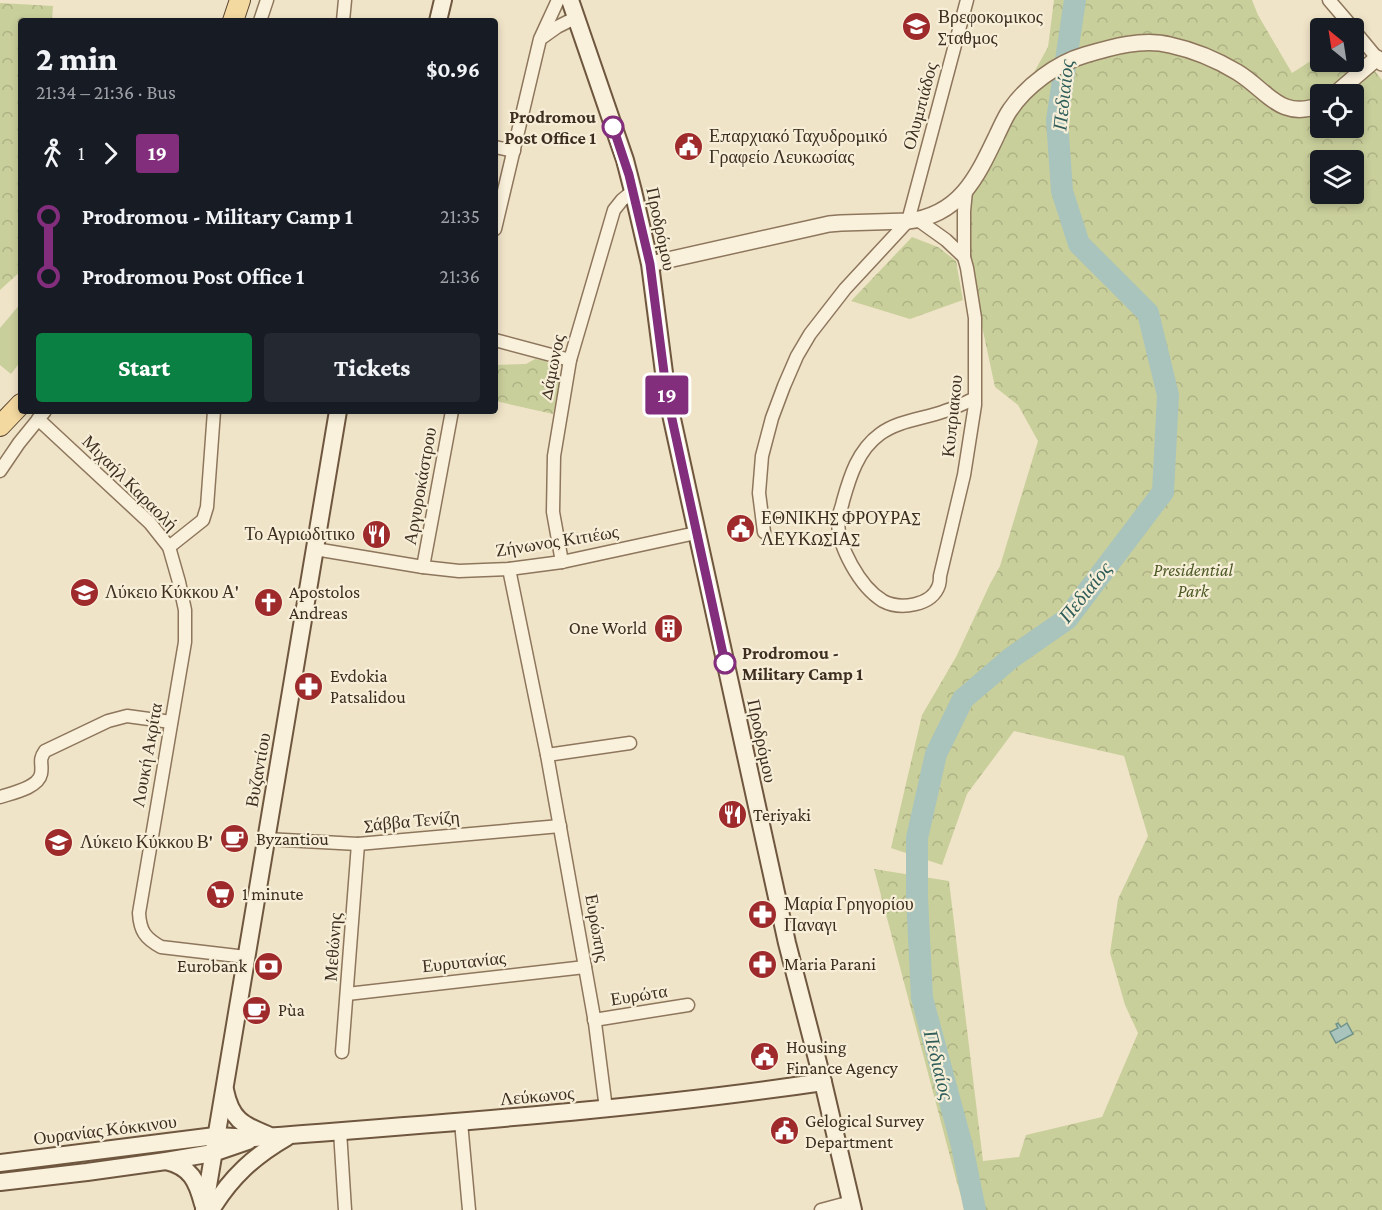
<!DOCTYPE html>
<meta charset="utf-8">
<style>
:root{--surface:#171b24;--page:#242831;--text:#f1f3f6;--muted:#9ea1a6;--accent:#0b8043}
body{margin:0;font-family:"Crimson Pro",serif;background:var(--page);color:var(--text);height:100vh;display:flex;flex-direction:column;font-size:22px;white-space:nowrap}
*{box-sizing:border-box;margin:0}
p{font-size:20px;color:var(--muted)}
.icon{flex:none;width:33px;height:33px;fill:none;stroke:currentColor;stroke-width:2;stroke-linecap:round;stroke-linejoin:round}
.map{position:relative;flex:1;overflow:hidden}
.panel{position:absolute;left:18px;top:18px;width:480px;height:396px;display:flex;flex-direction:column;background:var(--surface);border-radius:6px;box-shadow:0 3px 9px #0003}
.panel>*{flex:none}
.badge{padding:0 12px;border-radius:4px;font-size:21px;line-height:39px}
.needle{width:39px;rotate:330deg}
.tools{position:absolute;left:1310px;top:18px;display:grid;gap:12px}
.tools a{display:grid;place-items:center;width:54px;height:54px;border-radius:6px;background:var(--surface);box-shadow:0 3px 9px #0003;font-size:30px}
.map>.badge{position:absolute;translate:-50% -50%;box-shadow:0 0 0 3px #fff}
.legs{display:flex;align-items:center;gap:9px;height:66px;padding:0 18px;font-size:20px}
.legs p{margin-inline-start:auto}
.summary{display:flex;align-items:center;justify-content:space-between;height:102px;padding:0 18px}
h1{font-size:33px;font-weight:800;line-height:45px}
.cta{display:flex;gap:12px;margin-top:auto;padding:12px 18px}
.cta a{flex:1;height:69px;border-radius:6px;background:var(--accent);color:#fff;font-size:24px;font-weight:800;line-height:69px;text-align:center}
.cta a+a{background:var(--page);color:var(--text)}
ul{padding:0 18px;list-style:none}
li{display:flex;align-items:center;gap:21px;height:60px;font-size:22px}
li i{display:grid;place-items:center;width:9px;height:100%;margin:0 8px;background:currentColor}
li i::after{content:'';width:15px;height:15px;margin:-8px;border:4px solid;border-radius:50%;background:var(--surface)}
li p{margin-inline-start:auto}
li:first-child i{background:linear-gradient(#0000 50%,currentColor 0)}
li:last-child i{background:linear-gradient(currentColor 50%,#0000 0)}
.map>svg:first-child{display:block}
</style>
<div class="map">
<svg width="1382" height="1210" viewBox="0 0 1382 1210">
<defs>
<pattern id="forest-crowns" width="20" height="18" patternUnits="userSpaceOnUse" patternTransform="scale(1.5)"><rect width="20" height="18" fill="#c9cf9b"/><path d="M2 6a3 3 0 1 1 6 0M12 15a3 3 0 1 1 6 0" fill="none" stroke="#aeb285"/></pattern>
</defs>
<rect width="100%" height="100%" fill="#f0e4c8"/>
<!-- green -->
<polygon fill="#c9cf9b" points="21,303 21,361 11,374 0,365 0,328"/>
<!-- forest -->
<g fill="url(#forest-crowns)" fill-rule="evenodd">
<path d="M1054 0H1252L1258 15 1292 73 1320 55V62H1353V47L1363 56 1382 80V1210H965L956 1179 874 869 949 881 983 1161 1019 1157 1026 1135 1102 1117 1138 1033 1125 1005 1110 953 1118 899 1148 836 1124 756 1014 731 967 794 942 865 891 848 922 715 956 657 990 584 1000 566 1038 441 1018 405 995 387 970 270 963 201 1048 47ZM1320 94H1353V128H1320ZM1320 160H1353V194H1320Z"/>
<polygon points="0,3 53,6 52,21 21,21 21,271 0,290"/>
<polygon points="912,237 938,247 956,261 963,300 910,319 851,301"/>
<polygon points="535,359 546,361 557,373 560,380 553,414 495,401 495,365 526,364"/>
</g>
<!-- water -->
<polygon fill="#a9c4bc" stroke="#6f938a" stroke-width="1.5" points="1338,1023 1341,1027 1347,1023 1353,1034 1336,1043 1330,1032 1338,1028 1336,1024"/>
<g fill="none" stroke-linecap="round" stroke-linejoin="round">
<!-- river -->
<polyline stroke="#a9c4bc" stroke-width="22" points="975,1210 962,1146 922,998 917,897 917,838 936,754 963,699 1011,658 1067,619 1163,492 1168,395 1148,313 1079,244 1062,191 1057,120 1075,0"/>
<defs>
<g id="minor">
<polyline points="1329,0 1353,28"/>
<polyline points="260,21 267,0"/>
<polyline points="343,21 345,0"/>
<polyline points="1353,29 1377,58"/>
<polyline points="543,37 557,27 575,18"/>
<polyline points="495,147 514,151"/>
<path d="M966 191 964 211V257L967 268 975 318V405L964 475 940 576C940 579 940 582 939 585 932 606 900 610 883 601 860 587 837 546 838 519 839 513 842 507 843 501 850 476 858 450 880 434 899 420 924 419 945 411 955 408 965 403 975 398"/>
<polyline points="918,220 946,240 964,257"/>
<polyline points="495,229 540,39 558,0"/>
<polyline points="495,340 570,360"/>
<path d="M38 419 150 523 169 547 179 582 185 610V642L139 913C140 931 145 938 161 947L246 957"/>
<polyline points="0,471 19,443 45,411"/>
<polyline points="764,532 759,493 762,456 772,418 784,386 797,356 810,334 845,289 908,221 967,0"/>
<polyline points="169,547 203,520 207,507 214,411"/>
<polyline points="315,549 423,567 459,571 509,569 562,562 696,533"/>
<polyline points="562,562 553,512 554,456 570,360 614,210 622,200 633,191"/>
<polyline points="423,567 452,411"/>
<polyline points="509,569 547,755 585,967 595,1023 606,1109"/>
<polyline points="547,755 630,743"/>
<path d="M0 797C12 793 38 788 41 774 43 763 38 761 45 751L108 721 127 716 171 722"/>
<polyline points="266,839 358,844 560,826"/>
<polyline points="347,994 585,967"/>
<polyline points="594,1020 688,1005"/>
<polyline points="342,1052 358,844"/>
<polyline points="461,1122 469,1210"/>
<polyline points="340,1131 345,1210"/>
<polyline points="821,1210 851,1202"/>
</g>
<g id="tertiary">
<polyline points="1335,94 1377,58 1382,63"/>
<path d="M650 264 829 224 841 223 908 221C960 215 977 177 997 135 1001 127 1005 117 1010 110 1026 86 1057 63 1085 55 1112 47 1143 38 1170 45 1193 50 1217 60 1237 72 1267 90 1280 121 1320 105"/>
</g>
<g id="secondary">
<polyline points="570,0 625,160 633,191 650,264 667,396 676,437 787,943 823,1082 853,1210"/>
<polyline points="438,21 443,0"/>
<path d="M225 1090C231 1119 242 1125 268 1135"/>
<path d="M166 1161C191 1167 197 1181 203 1204"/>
<path d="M0 1163 215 1136 254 1138C444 1123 634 1110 823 1082"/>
<polyline points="0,1182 87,1172 166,1161 213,1153 248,1141"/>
<polyline points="204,1210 338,411"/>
<path d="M211 1210C231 1177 254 1156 287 1137"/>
</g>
<g id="primary">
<polyline points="233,21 240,0"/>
<polyline points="0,426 21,404"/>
</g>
</defs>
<!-- minor casing -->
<use href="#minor" stroke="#8d765c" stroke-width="15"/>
<!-- tertiary casing -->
<use href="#tertiary" stroke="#8d765c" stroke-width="18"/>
<!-- secondary casing -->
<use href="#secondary" stroke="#6f573f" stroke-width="20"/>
<!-- primary casing -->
<use href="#primary" stroke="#5b4430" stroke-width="22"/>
<!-- minor -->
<use href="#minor" stroke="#faf1dc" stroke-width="12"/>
<!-- tertiary -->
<use href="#tertiary" stroke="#faf1dc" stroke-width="15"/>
<!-- secondary -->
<use href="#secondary" stroke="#faf1dc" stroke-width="16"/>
<!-- primary -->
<use href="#primary" stroke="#f3d9a0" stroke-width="20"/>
</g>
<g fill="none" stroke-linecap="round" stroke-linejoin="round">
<defs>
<polyline id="line-1" points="613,127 629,175 650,264 667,396 725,663"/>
</defs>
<!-- line-1 casing -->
<use href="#line-1" stroke="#fff" stroke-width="14"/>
<!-- line-1 -->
<use href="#line-1" stroke="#832d7d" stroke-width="9"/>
</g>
<!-- icons -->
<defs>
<symbol id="school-disc" viewBox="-11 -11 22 22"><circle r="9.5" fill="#9e2a2b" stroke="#f7eed8"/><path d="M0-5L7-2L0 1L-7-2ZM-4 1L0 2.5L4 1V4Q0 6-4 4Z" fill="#fff"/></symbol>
<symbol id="civic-disc" viewBox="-11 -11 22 22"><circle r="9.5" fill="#9e2a2b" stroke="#f7eed8"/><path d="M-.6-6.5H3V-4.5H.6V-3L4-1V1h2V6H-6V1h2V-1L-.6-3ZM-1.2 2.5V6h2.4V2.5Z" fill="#fff"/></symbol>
<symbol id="restaurant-disc" viewBox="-11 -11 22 22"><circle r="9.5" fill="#9e2a2b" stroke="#f7eed8"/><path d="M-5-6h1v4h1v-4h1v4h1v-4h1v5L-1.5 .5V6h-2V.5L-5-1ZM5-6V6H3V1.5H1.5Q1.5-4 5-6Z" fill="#fff"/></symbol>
<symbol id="church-disc" viewBox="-11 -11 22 22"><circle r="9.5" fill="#9e2a2b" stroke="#f7eed8"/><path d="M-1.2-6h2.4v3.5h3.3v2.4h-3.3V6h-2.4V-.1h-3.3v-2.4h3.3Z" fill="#fff"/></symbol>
<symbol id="building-disc" viewBox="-11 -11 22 22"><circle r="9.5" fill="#9e2a2b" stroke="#f7eed8"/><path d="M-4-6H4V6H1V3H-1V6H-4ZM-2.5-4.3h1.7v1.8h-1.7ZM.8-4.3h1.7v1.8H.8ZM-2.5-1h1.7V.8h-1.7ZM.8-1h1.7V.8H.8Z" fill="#fff"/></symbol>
<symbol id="pharmacy-disc" viewBox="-11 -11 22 22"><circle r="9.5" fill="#9e2a2b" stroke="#f7eed8"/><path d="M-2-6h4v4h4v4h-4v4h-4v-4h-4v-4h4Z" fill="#fff"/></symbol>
<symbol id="cafe-disc" viewBox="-11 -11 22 22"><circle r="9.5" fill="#9e2a2b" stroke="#f7eed8"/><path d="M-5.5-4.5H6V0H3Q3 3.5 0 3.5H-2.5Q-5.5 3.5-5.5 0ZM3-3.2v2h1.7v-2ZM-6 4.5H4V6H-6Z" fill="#fff"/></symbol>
<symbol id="supermarket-disc" viewBox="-11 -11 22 22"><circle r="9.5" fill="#9e2a2b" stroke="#f7eed8"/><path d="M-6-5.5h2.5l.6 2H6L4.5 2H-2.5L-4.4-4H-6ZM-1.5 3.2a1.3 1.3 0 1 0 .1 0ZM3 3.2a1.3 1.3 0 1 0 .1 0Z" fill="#fff"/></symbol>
<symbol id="bank-disc" viewBox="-11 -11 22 22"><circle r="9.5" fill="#9e2a2b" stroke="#f7eed8"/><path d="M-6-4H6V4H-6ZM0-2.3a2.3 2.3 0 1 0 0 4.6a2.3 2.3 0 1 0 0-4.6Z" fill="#fff"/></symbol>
</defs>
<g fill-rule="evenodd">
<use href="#school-disc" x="900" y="10" width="33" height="33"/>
<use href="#civic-disc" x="672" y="130" width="33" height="33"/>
<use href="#civic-disc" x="724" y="512" width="33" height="33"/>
<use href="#restaurant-disc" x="360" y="518" width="33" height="33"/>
<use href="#school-disc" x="68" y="576" width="33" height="33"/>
<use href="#church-disc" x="252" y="586" width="33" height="33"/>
<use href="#building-disc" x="652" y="612" width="33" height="33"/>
<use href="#pharmacy-disc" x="292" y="670" width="33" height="33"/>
<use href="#restaurant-disc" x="716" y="798" width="33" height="33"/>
<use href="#cafe-disc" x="218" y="822" width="33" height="33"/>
<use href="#school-disc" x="42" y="826" width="33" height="33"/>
<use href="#supermarket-disc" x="204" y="878" width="33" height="33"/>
<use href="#pharmacy-disc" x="746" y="898" width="33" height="33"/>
<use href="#pharmacy-disc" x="746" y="948" width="33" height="33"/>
<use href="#bank-disc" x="252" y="950" width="33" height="33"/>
<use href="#cafe-disc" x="240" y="994" width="33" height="33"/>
<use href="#civic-disc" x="748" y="1040" width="33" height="33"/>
<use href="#civic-disc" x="768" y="1114" width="33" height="33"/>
</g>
<!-- markers -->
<g fill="#fff" stroke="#832d7d" stroke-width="3">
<circle cx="613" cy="127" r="10"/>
<circle cx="725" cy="663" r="10"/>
</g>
<g text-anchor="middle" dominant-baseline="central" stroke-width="4.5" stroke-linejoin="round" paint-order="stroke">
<!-- poi labels -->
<g font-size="18" fill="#3d2e20" stroke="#f7eed8" text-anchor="start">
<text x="938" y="17">Βρεφοκομικος<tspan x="938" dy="21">Σταθμος</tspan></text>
<text x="709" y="136">Επαρχιακό Ταχυδρομικό<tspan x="709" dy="21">Γραφείο Λευκωσίας</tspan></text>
<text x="761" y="518">ΕΘΝΙΚΗΣ ΦΡΟΥΡΑΣ<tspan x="761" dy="21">ΛΕΥΚΩΣΙΑΣ</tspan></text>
<text x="355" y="534" text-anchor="end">Το Αγριωδιτικο</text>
<text x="105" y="592">Λύκειο Κύκκου Α'</text>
<text x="289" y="592">Apostolos<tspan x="289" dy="21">Andreas</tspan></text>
<text x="647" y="628" text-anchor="end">One World</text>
<text x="330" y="676">Evdokia<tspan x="330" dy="21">Patsalidou</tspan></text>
<text x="753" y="815">Teriyaki</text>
<text x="256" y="839">Byzantiou</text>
<text x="80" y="842">Λύκειο Κύκκου Β'</text>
<text x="242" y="894">1 minute</text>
<text x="784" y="904">Μαρία Γρηγορίου<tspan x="784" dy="21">Παναγι</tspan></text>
<text x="784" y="964">Maria Parani</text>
<text x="247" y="966" text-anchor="end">Eurobank</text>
<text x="278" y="1010">Pùa</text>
<text x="786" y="1047">Housing<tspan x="786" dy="21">Finance Agency</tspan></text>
<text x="805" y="1121">Gelogical Survey<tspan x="805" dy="21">Department</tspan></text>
</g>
<!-- street labels -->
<g font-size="18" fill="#3d2e20" stroke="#f7eed8">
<text transform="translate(920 106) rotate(-75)">Ολυμπιάδος</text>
<text transform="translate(661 229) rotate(78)">Προδρόμου</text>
<text transform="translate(552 367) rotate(-78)">Δάμωνος</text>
<text transform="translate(952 416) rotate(-84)">Κυπριακου</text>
<text transform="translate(130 483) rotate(45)">Μιχαήλ Καραολή</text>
<text transform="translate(420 486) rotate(-80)">Αργυροκάστρου</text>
<text transform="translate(557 541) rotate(-9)">Ζήνωνος Κιτιέως</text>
<text transform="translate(762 741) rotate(78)">Προδρόμου</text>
<text transform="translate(147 755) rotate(-80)">Λουκή Ακρίτα</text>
<text transform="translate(258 770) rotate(-80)">Βυζαντίου</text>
<text transform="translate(412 821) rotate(-5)">Σάββα Τενίζη</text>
<text transform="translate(597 928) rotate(80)">Ευρώπης</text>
<text transform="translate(333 947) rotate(-86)">Μεθώνης</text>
<text transform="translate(464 962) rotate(-6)">Ευρυτανίας</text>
<text transform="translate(639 995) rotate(-9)">Ευρώτα</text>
<text transform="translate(537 1096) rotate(-5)">Λεύκωνος</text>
<text transform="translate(105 1130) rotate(-7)">Ουρανίας Κόκκινου</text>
</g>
<!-- stop labels -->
<g font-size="18" font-weight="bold" fill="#3d2e20" stroke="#f7eed8" text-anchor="end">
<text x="596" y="117">Prodromou<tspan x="596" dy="21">Post Office 1</tspan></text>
<text x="742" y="653" text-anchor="start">Prodromou -<tspan x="742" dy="21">Military Camp 1</tspan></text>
</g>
<!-- park labels -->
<g font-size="18" font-style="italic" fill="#4d5a26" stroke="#f7eed8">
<text x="1193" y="570">Presidential<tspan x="1193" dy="21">Park</tspan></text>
</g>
<!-- water labels -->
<g font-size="20" font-style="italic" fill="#2f5d5a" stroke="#f7eed8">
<text transform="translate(1063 95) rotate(-84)">Πεδιαίος</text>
<text transform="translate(1085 592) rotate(-51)">Πεδιαίος</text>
<text transform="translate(939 1065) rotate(76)">Πεδιαίος</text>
</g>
</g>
</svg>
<div class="tools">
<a><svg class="needle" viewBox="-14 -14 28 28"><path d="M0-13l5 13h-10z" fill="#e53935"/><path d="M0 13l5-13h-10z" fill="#9ea1a6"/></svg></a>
<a><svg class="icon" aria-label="locate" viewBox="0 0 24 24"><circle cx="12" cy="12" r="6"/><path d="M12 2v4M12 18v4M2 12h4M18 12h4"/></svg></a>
<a><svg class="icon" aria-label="layers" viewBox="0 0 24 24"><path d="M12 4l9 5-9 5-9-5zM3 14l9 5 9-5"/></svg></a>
</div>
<b class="badge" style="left:667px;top:395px;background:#832d7d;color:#fff">19</b>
<section class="panel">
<div class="summary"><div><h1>2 min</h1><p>21:34 – 21:36 · Bus</p></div><b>$0.96</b></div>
<div class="legs"><svg class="icon" aria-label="walk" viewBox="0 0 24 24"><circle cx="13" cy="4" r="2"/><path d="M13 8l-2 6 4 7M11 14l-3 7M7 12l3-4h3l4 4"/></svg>1<svg class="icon" aria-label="forward" viewBox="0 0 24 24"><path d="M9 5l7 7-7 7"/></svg><b class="badge" style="background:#832d7d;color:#fff">19</b></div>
<ul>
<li><i style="color:#832d7d"></i><b>Prodromou - Military Camp 1</b><p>21:35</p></li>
<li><i style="color:#832d7d"></i><b>Prodromou Post Office 1</b><p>21:36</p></li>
</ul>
<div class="cta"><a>Start</a><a>Tickets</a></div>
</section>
</div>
